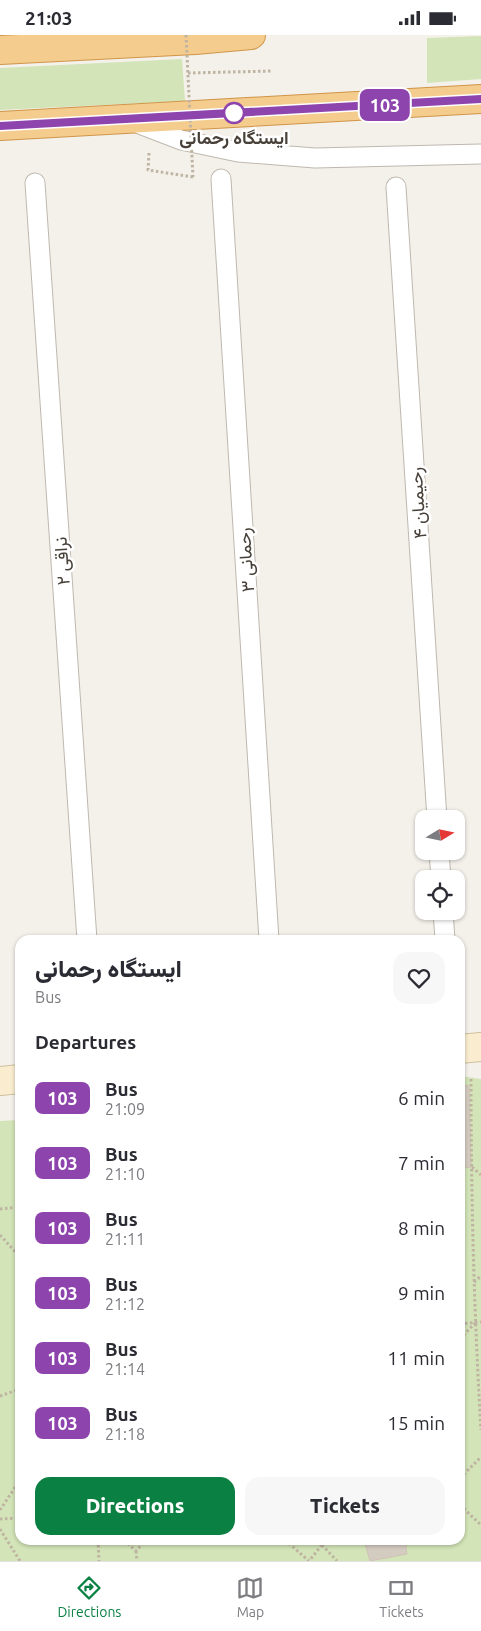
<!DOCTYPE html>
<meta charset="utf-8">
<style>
:root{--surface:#fff;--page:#f7f7f7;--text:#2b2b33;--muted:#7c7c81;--line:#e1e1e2;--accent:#0b8043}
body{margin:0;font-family:Ubuntu,Vazirmatn,sans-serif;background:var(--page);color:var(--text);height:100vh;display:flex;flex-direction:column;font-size:19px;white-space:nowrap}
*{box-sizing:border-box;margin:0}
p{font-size:16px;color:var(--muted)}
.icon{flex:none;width:28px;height:28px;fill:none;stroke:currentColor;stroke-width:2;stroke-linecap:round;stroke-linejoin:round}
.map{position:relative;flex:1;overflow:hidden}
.side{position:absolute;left:15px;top:900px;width:450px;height:610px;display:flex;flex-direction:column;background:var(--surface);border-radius:15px;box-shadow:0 1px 4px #0004}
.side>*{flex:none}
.badge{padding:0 10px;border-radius:8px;font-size:18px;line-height:32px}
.needle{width:32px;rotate:80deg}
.tools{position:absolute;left:415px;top:775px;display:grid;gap:10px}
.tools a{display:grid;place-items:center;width:50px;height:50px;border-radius:10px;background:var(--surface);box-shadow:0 1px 4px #0004;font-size:25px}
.map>.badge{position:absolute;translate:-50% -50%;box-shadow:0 0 0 2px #fff}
h2{padding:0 20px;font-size:19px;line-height:45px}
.round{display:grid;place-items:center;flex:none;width:52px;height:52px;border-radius:15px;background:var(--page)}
.headline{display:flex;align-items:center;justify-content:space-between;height:85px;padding:0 20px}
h1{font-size:24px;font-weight:800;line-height:38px}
.primary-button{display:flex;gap:10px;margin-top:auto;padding:10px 20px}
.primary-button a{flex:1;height:58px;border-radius:15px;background:var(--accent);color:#fff;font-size:20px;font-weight:800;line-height:58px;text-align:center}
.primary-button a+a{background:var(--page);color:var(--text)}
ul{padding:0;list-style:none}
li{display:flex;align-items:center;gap:15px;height:65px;padding:0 20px}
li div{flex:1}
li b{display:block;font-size:19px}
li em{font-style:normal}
li .badge{min-width:55px;font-weight:700;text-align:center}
.status{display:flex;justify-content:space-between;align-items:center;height:35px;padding:0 25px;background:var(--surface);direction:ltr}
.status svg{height:14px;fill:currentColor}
.tab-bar{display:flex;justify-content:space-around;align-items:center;height:70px;border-top:1px solid var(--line);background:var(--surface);font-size:14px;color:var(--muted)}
.tab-bar a{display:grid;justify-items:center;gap:2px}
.tab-bar .current{color:var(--accent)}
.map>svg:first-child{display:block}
</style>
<div class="status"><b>21:03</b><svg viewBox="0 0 49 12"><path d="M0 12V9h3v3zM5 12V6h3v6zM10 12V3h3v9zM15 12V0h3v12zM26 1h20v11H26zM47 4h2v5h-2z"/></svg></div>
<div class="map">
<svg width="481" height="1526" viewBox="0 0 481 1526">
<rect width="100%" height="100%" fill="#f4f1eb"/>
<!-- green -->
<g fill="#d3e4b8">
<polygon points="481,1 481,44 427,48 427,3"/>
<polygon points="182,24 185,66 0,75 0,33"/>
<polygon points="460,1041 481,1044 481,1526 0,1526 0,1086 20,1085 20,1505 460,1505"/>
</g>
<!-- building -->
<g fill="#d5ccc1" stroke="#cfc3b5">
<polygon points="460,1049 469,1051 471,1132 460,1133"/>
<polygon points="364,1505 405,1505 407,1519 370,1526"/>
</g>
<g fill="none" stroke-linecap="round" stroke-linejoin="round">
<defs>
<g id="minor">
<polyline points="134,87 181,105 238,117 315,123 481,119"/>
<polyline points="221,144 269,905"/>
<polyline points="35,148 87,905"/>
<polyline points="396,152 437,784"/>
<polyline points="439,816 441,844"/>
<polyline points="443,876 445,905"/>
</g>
<g id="secondary">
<polyline points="460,1014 481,1012"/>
<polyline points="0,1046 20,1044"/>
</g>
<g id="trunk">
<polyline points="0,15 195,5 251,0"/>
<polyline points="0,91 481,64"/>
</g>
</defs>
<!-- minor casing -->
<use href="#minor" stroke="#bfb8ae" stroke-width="21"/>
<!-- secondary casing -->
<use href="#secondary" stroke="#cfc09f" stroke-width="30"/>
<!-- trunk casing -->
<use href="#trunk" stroke="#d09549" stroke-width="30"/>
<!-- path -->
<g stroke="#bfb3a1" stroke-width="3" stroke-dasharray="2.5 2.5" stroke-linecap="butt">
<polyline points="188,38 272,36"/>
<polyline points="149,118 148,135 193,142"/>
<path d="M471 1044C471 1161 474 1278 481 1395"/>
<polyline points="472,1132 481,1140"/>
<polyline points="0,1174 20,1172"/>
<polyline points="0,1200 20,1222"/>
<polyline points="474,1247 481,1241"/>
<polyline points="460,1289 481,1287"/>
<polyline points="460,1304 475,1288"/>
<polyline points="0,1361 20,1354"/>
<polyline points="460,1443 481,1422"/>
<polyline points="460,1470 481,1490"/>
<polyline points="0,1475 20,1445"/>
<polyline points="0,1484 20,1483"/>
<polyline points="0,1494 20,1526"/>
<polyline points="98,1505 99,1526"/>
<polyline points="124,1505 136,1516 146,1505"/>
<polyline points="285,1505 309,1526 326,1505"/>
<polyline points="322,1510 337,1526"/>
<polyline points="136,1516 137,1526"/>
</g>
<!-- minor -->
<use href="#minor" stroke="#fff" stroke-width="19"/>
<!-- secondary -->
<use href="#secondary" stroke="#faedcf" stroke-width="28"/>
<!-- trunk -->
<use href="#trunk" stroke="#f4cc8e" stroke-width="28"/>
<!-- path-bridge -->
<polyline stroke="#bfb3a1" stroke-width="3" stroke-dasharray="2.5 2.5" stroke-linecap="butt" points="186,0 193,142"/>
</g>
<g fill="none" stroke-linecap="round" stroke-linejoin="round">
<defs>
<polyline id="line" points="0,91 481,64"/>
</defs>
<!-- line casing -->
<use href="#line" stroke="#fff" stroke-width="11"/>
<!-- line -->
<use href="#line" stroke="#8e44ad" stroke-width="8"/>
</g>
<!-- markers -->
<circle fill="#fff" stroke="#8e44ad" stroke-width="2.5" cx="234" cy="78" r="10"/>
<g text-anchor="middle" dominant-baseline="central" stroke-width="5" stroke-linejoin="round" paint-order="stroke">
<!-- stop labels -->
<g font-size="18" font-weight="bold" fill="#484139" stroke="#fff">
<text x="234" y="102">ایستگاه رحمانی</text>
</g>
<!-- street labels -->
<g font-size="18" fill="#484139" stroke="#fff">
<text transform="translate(417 468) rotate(-94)">رحیمیان ۴</text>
<text transform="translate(245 525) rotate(-94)">رحمانی ۳</text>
<text transform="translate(61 526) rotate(-94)">نراقی ۲</text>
</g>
</g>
</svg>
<div class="tools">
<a><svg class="needle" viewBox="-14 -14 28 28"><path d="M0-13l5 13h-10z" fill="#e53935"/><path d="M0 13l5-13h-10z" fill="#7c7c81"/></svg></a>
<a><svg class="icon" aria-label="locate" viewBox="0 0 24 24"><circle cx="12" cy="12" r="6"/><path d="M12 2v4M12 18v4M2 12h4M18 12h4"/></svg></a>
</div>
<b class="badge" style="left:385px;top:70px;background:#8e44ad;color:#fff">103</b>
<section class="side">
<div class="headline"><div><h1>ایستگاه رحمانی</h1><p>Bus</p></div><a class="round"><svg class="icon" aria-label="heart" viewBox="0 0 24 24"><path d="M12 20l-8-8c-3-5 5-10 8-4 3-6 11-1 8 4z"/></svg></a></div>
<h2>Departures</h2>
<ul>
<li><span class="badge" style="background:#8e44ad;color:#fff">103</span><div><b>Bus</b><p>21:09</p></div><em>6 min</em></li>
<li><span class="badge" style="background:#8e44ad;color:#fff">103</span><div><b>Bus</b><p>21:10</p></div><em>7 min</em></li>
<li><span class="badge" style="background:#8e44ad;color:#fff">103</span><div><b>Bus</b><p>21:11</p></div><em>8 min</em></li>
<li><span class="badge" style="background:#8e44ad;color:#fff">103</span><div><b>Bus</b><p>21:12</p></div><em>9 min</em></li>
<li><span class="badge" style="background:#8e44ad;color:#fff">103</span><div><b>Bus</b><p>21:14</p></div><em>11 min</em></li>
<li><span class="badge" style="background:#8e44ad;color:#fff">103</span><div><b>Bus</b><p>21:18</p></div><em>15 min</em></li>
</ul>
<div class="primary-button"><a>Directions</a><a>Tickets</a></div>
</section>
</div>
<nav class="tab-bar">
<a class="current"><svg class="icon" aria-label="directions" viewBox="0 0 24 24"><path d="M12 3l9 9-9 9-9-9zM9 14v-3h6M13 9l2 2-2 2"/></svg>Directions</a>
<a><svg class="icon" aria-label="map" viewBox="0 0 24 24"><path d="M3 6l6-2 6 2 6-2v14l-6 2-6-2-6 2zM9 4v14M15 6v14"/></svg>Map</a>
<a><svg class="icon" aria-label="tickets" viewBox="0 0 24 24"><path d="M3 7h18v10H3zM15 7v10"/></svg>Tickets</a>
</nav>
